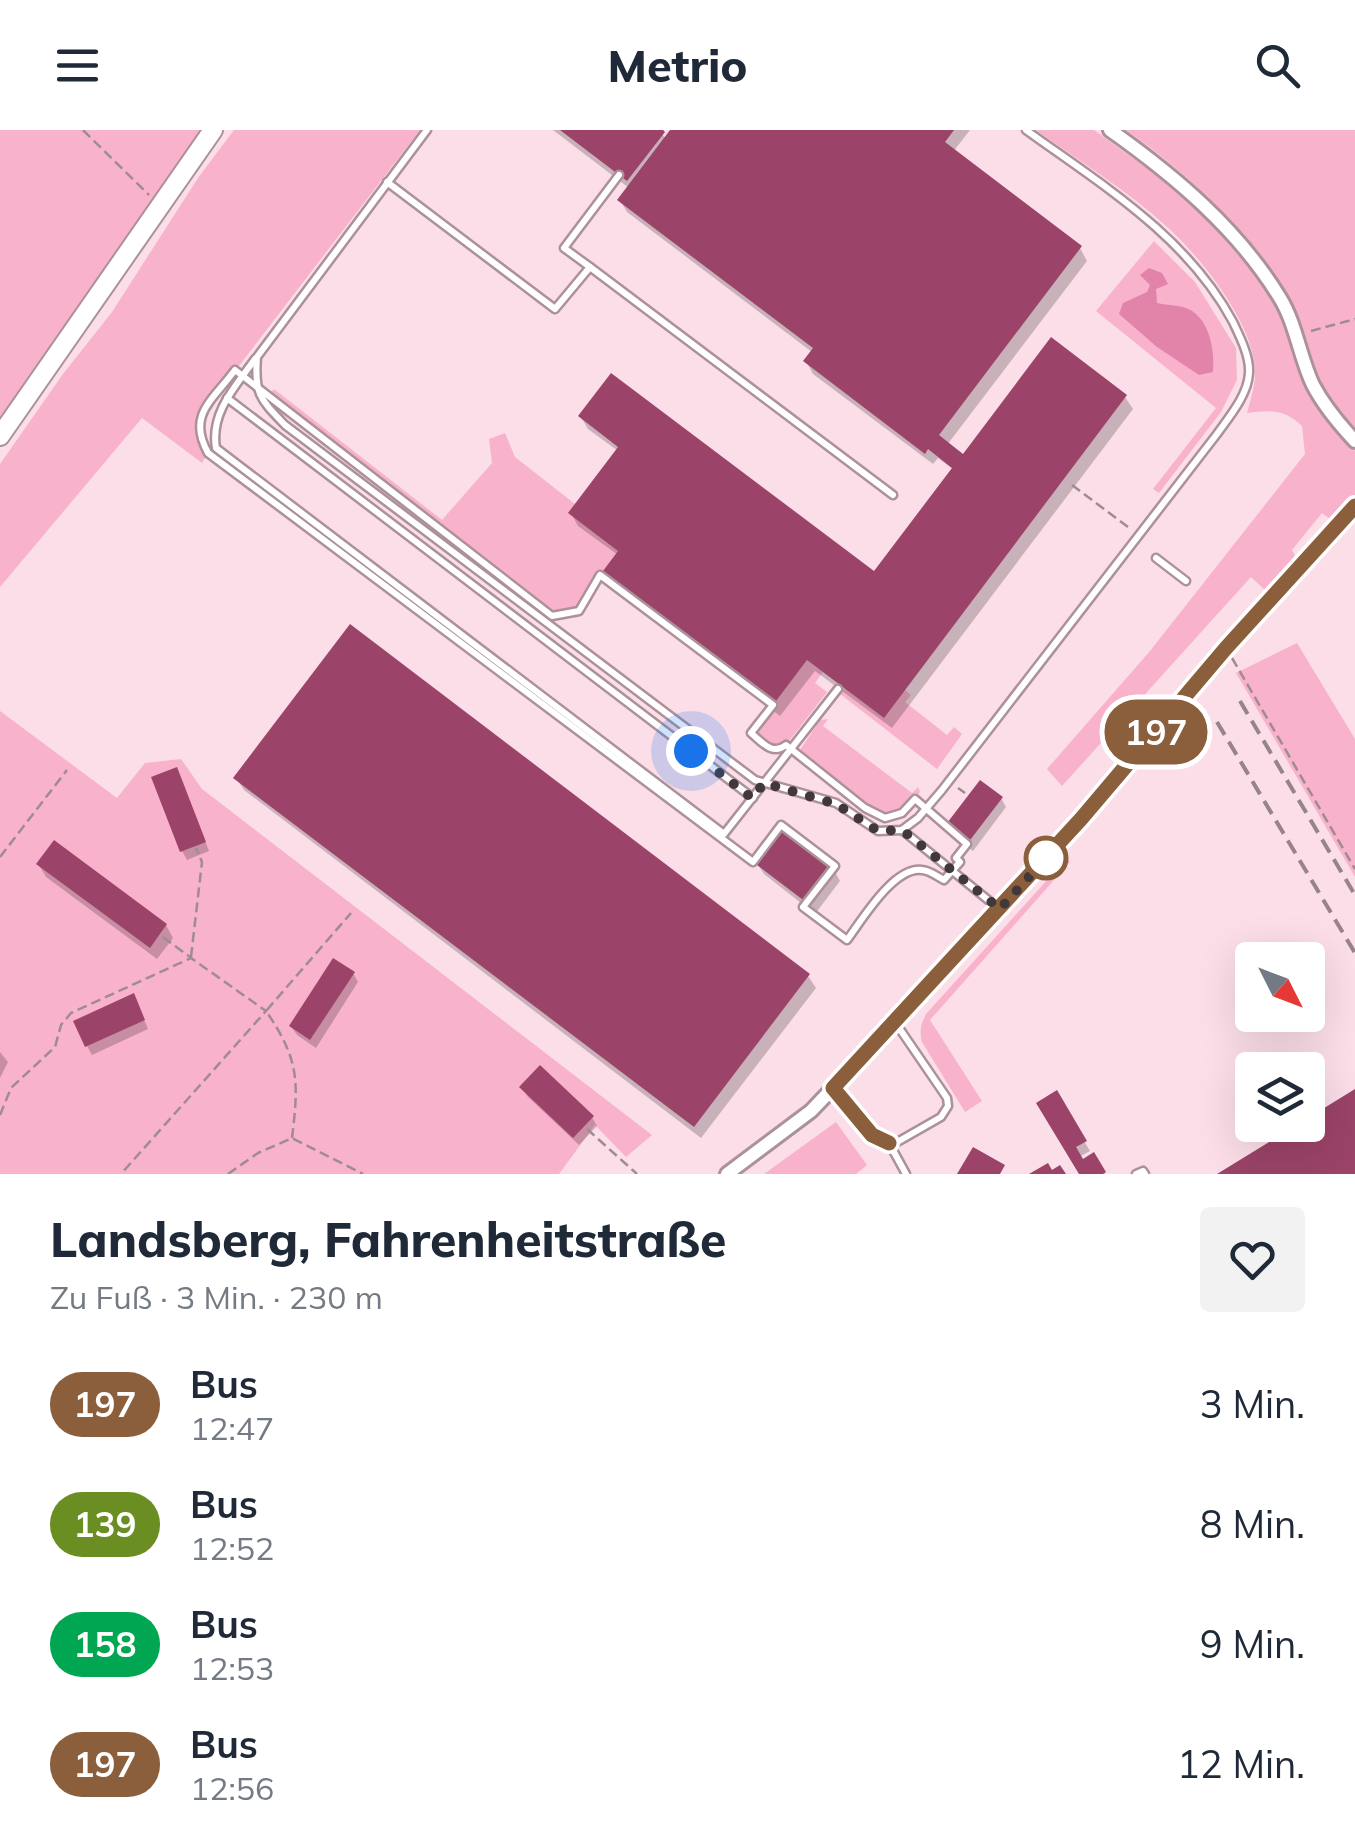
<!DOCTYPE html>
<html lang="de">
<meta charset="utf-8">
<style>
:root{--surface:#fff;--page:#f2f2f3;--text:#1f2937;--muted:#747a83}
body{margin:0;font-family:Mulish,sans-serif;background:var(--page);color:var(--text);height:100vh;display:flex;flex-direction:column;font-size:38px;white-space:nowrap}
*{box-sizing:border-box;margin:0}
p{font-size:32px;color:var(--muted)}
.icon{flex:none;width:55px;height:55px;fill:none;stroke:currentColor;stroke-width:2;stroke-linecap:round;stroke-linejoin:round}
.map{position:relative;height:1044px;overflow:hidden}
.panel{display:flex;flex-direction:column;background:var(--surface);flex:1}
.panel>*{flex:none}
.badge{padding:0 20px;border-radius:32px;font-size:35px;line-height:65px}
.needle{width:65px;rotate:132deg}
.fabs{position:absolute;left:1235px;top:812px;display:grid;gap:20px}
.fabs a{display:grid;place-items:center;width:90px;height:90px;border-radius:10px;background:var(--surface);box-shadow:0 10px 40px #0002;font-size:50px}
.you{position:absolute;width:50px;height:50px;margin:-25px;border:8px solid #fff;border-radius:50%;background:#1a73e8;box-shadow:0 0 0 15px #1a73e833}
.map>.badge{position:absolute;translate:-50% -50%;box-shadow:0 0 0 5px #fff}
.round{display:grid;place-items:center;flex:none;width:105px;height:105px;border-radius:10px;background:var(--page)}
.overview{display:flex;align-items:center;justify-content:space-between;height:170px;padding:0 50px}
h1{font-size:48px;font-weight:800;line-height:75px}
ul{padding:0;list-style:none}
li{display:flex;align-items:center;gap:30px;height:120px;padding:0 50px}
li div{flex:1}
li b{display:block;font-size:38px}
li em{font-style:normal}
li .badge{min-width:110px;font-weight:700;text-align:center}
header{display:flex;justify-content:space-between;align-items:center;height:130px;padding:0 50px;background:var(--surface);font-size:45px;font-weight:800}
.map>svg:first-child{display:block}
</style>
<header><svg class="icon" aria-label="menu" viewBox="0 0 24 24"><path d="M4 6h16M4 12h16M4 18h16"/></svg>Metrio<svg class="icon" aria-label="search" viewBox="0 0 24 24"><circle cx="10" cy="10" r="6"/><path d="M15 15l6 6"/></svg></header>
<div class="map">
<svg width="1355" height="1044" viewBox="0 0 1355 1044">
<rect width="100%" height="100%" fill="#fbdee8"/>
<!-- green -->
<g fill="#f9b2cc">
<polygon points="0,0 206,0 0,297"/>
<polygon points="234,0 420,0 199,288 198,304 208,323 202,333 142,288 0,457 0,334 63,244 112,182 198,48"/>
<path d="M1036 0H1094L1155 44 1201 83 1252 141 1277 175 1311 261 1355 321V367L1334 392 1322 383 1292 420 1297 429 1268 463 1251 447 1062 656 1047 639 1150 521 1305 324 1302 296C1284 279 1270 280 1247 283 1250 271 1255 257 1255 245 1257 197 1201 127 1166 96 1127 60 1079 31 1036 0Z"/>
<path d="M1126 0H1355V303C1313 258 1312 216 1287 166 1256 104 1182 39 1126 0Z"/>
<polygon points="1154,111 1195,152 1236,218 1237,250 1221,282 1159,363 1153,359 1216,278 1096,181"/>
<polygon points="274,259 442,390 492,333 489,309 505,303 515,327 575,374 618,421 579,481 552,486 268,266"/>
<polygon points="1297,513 1355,609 1355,747 1236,543"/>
<polygon points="807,530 823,542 815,553 827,562 786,615 770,619 751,603"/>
<polygon points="845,558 905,560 911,565 905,572 947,605 954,597 962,604 937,639 840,564"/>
<polygon points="0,581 117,668 145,633 181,629 202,659 652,1005 626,1027 595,995 559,1044 0,1044"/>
<polygon points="828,589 823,596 912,663 918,657 920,662 902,683 885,688 865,678 802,628 800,620 820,590"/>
<path d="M1067 728 1070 732 930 890 982 971 965 982 922 912C919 901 921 894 926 884Z"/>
<polygon points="836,992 867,1035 856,1044 764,1044"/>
</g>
<!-- water -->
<path fill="#e283a9" d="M1149 138 1162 143 1168 154 1156 159 1157 173C1165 175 1175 175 1183 177 1209 184 1215 219 1213 242L1199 245 1157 217 1119 184 1123 173 1147 162 1150 155 1140 145Z"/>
<!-- shadow -->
<g fill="#0003">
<polygon points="553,0 659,0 666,9 673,0 970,0 953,22 1080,118 1087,131 947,315 963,327 1125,267 1133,279 892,598 815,541 780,586 610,457 603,445 618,425 578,396 571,383 618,321 588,299 581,287 874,445 954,340 938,328 933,334 813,244 806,231 812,222 627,82 620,70 629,58"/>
<polygon points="181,648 209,721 187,730 182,721"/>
<polygon points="236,648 808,846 816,858 701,1008 244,660"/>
<polygon points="1001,668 1006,677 973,721 953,706"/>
<polygon points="756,732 833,738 840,751 815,784 764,744"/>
<polygon points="39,735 166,795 173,808 157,829 46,747"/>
<polygon points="353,843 358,852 316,918 297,905 291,896"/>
<polygon points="138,875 148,899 92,925 87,916"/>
<polygon points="0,922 8,932 0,948"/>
<polygon points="522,957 592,987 597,996 579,1015 527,966"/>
<polygon points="1056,964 1090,1021 1079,1027 1082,1032 1094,1026 1105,1044 1081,1044"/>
</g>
<!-- building -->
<g fill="#9b4369">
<polygon points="560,0 663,0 665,2 627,51"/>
<polygon points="670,0 954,0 945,12 1082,116 939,305 963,324 1051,207 1127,265 884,588 807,530 773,575 600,445 618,421 568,383 618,317 578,286 611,243 874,441 952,338 928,319 925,324 803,231 813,218 617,70"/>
<polygon points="350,494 810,844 694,997 233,648"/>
<polygon points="177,637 206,712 180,722 151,647"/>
<polygon points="980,650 1003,667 967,714 944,697"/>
<polygon points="781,695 835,736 807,773 753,732"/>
<polygon points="54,710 167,794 150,818 36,734"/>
<polygon points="333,828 355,842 310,910 289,896"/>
<polygon points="134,863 145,890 85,917 73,891"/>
<polygon points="540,935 594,986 573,1008 519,957"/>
<polygon points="1355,959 1355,1044 1217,1044 1297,995 1308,995 1308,988"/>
<polygon points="1057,960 1087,1011 1076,1017 1083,1029 1094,1022 1106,1042 1103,1044 1079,1044 1036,973"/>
<polygon points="973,1017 1005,1035 1000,1044 957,1044"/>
<polygon points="1048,1033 1052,1040 1060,1035 1066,1044 1029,1044"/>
</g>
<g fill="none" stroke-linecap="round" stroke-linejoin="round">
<defs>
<g id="lane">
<path d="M427 0 257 227C254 264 260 269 285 295L755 650 836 673 878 701 902 700 918 688 942 660 1217 304C1229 287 1248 265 1249 243 1250 226 1240 207 1233 192 1187 106 1102 55 1026 0"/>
<polyline points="387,52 555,179 590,137 893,365"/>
<polyline points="590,137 564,118 619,45"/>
<path d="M255 229C235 257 210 283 216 318L724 704 838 559"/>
<path d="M235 240 552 486 579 481 600 445 773 575 751 603C762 612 772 626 786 615L865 678 885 688 902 683 915 669 967 714 956 728 960 732 944 750C938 747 929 740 922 740 894 736 862 790 847 810L803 777 835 736 781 695 753 732 208 323C187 285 212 271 235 240Z"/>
<polyline points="227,268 753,668"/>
<polyline points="1156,428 1186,451"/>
<polyline points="902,700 998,778"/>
<polyline points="833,958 872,1005 889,1013 899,1011 941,987 948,976 947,968 895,892"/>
<polyline points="889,1013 906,1044"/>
<polyline points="1136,1044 1143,1041 1145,1044"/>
</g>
<g id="street">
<path d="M1110 0C1175 46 1238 99 1280 168 1296 194 1300 228 1313 255 1323 274 1340 295 1355 311"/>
<polyline points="727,1044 811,981 833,958 1081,689 1227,518 1355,376"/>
</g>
<polyline id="secondary" points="0,306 213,0"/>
</defs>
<!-- lane casing -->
<use href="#lane" stroke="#ac919a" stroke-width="11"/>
<!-- street casing -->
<use href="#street" stroke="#ac919a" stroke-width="18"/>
<!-- secondary casing -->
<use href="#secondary" stroke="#ac919a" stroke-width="22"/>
<!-- path -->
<g stroke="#9f8b92" stroke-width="2.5" stroke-dasharray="10 5" stroke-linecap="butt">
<polyline points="83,0 149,65"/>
<polyline points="1311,201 1355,189"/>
<polyline points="1072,355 1132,400"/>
<polyline points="1232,528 1355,739"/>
<polyline points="958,658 965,663"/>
<polyline points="0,727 67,640"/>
<polyline points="163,807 190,827"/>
<polyline points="191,827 202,732 196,718"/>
<polyline points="0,985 11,958 55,917 61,895 71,883 191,828 266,881 121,1044"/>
<polyline points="587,999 637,1044"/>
<path d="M292 1008C299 951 299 929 266 881L351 783"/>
<polyline points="228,1044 258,1023 292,1008 363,1044"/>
</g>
<!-- lane -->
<use href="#lane" stroke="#fff" stroke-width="6"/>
<!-- street -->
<use href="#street" stroke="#fff" stroke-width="12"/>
<!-- secondary -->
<use href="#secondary" stroke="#fff" stroke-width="18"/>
<!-- rail -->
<g stroke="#97838a" stroke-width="4" stroke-dasharray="15 8" stroke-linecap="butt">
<polyline points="1240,571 1355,765"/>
<polyline points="1217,592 1355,823"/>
</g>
</g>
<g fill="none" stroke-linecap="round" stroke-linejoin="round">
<defs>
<polyline id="line" points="889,1013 872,1005 833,958 1081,689 1226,518 1355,376"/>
</defs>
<!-- line casing -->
<use href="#line" stroke="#fff" stroke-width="22"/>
<!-- line -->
<use href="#line" stroke="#8b5e3c" stroke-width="15"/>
<!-- walk -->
<polyline stroke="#42373b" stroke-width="10" stroke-dasharray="0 18" points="691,621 752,668 764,653 836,674 878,701 902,700 1000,779 1046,728"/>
</g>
<!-- markers -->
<circle fill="#fff" stroke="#8b5e3c" stroke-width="5" cx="1046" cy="728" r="20"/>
</svg>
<div class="fabs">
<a><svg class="needle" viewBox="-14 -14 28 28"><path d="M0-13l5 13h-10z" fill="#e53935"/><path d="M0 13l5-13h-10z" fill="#747a83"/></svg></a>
<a><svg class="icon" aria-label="layers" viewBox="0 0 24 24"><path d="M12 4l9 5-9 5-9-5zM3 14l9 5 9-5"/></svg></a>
</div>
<div class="you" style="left:691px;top:621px"></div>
<b class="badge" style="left:1156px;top:602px;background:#8b5e3c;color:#fff">197</b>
</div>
<section class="panel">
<div class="overview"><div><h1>Landsberg, Fahrenheitstraße</h1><p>Zu Fuß · 3 Min. · 230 m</p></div><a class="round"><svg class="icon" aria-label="heart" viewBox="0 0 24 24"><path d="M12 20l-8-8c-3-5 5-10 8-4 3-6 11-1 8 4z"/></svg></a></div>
<ul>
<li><span class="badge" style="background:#8b5e3c;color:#fff">197</span><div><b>Bus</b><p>12:47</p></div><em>3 Min.</em></li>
<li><span class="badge" style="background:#6b8e23;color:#fff">139</span><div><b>Bus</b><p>12:52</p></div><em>8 Min.</em></li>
<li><span class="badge" style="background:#00a651;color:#fff">158</span><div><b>Bus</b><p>12:53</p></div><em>9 Min.</em></li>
<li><span class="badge" style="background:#8b5e3c;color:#fff">197</span><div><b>Bus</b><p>12:56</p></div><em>12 Min.</em></li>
</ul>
</section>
